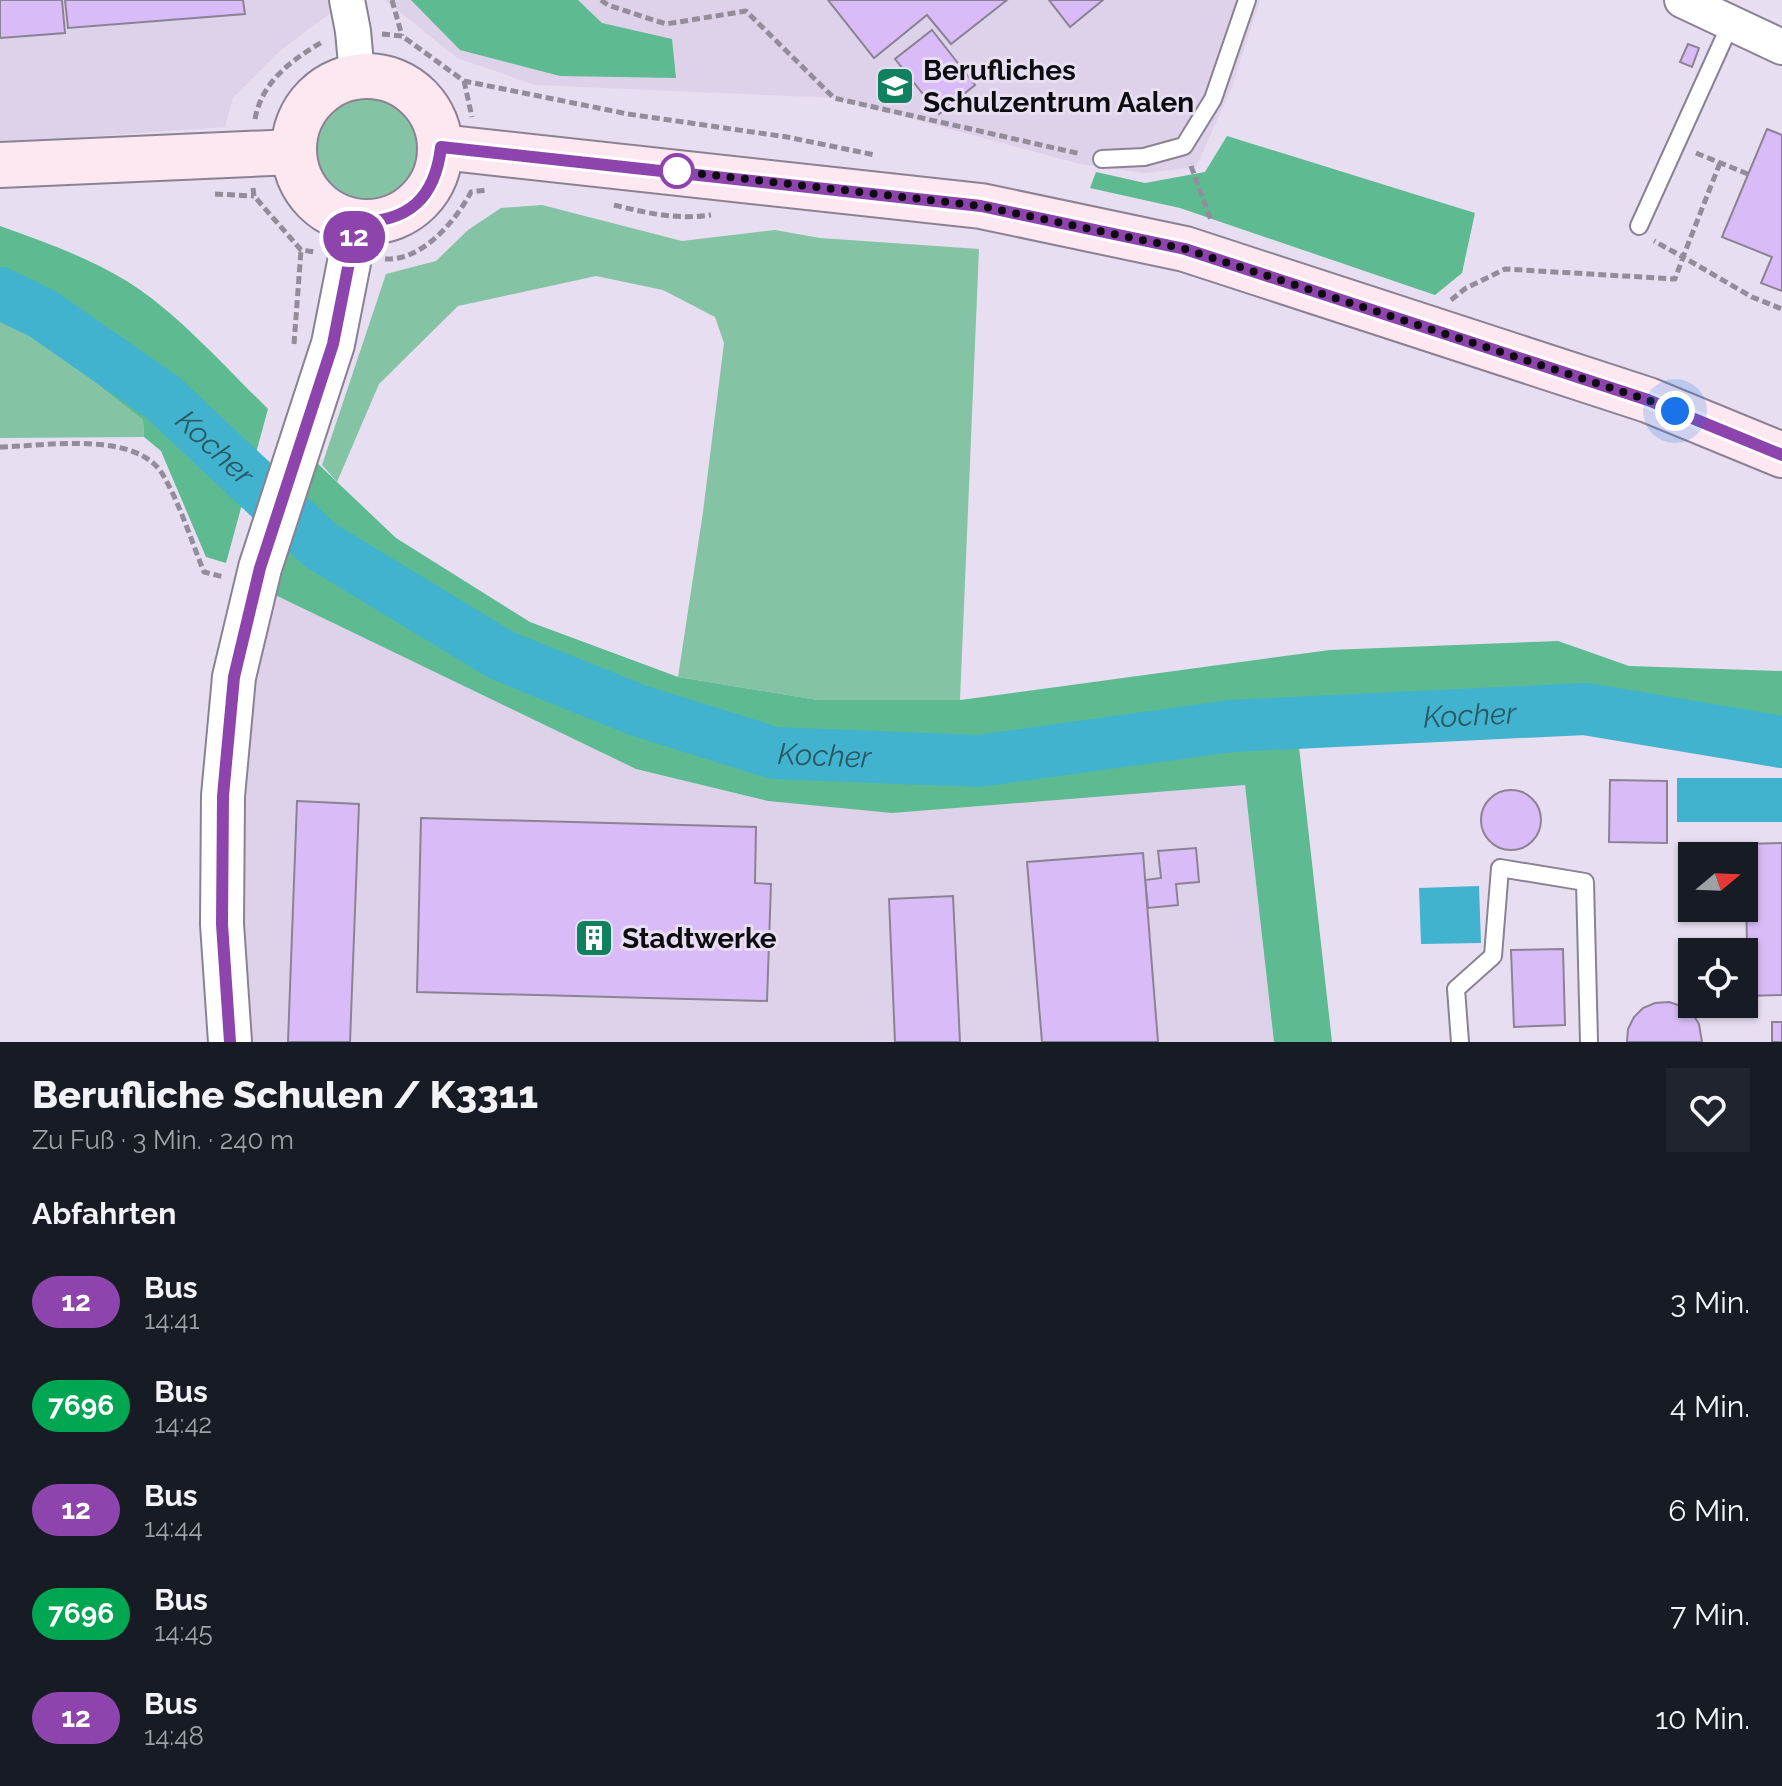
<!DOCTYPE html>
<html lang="de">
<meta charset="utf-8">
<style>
:root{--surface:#171b24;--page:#20242c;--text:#f1f3f6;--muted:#9ea1a6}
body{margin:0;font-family:Raleway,sans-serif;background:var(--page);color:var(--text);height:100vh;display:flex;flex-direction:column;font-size:30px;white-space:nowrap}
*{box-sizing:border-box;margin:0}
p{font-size:26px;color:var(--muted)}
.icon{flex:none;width:44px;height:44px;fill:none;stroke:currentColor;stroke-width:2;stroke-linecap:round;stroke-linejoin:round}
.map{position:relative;height:1042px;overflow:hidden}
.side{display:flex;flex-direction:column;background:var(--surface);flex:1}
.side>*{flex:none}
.badge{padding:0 16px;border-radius:26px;font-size:28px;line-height:52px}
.needle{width:52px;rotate:71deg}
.fabs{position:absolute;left:1678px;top:842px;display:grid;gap:16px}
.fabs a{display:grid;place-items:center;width:80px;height:80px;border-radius:0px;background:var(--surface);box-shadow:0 2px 6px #0004;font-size:40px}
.you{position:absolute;width:40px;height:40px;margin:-20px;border:6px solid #fff;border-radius:50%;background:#1a73e8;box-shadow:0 0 0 12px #1a73e833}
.map>.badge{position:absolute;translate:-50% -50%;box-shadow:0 0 0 4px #fff}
h2{padding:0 32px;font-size:30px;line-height:72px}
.round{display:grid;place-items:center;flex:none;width:84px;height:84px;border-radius:0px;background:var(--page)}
.summary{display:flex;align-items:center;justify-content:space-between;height:136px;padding:0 32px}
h1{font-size:38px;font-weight:800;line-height:60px}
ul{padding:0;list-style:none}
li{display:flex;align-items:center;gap:24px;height:104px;padding:0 32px}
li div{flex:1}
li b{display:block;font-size:30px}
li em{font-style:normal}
li .badge{min-width:88px;font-weight:700;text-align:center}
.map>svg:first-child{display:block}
</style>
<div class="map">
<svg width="1782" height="1042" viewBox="0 0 1782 1042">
<rect width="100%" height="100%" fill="#e7def1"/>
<!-- built -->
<g fill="#ded2eb">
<polygon points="0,0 330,0 332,12 281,50 233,98 225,127 0,143"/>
<polygon points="385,0 1260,0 1232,87 1196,167 1145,173 1080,164 834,98 535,85 457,58"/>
<polygon points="269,592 636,769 768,801 892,813 1245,784 1274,1042 248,1042 234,798"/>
</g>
<!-- green -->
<g fill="#84c3a4">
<circle cx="371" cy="149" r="55"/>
<polygon points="542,205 682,241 775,230 820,238 979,249 960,700 818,700 678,677 703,512 724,343 715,317 663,290 596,276 458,306 379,384 337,482 322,465 386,274 436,261 468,230 501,208"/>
<polygon points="0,312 15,320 143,420 144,437 0,438"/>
</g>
<!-- forest -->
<g fill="#5dba91">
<polygon points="411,0 578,0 602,23 672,39 676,78 560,76 460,50"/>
<polygon points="1227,136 1475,213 1462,273 1435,295 1180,208 1090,188 1096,172 1145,183 1205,172"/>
<path d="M0 226C42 241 87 257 125 280 176 311 225 367 268 409L226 563 206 557 161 451 144 437 143 420 15 320 0 312Z"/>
<polygon points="317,463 396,538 530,622 678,677 818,700 960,700 1330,650 1558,641 1629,666 1782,671 1782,758 1580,724 1298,738 1332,1042 1274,1042 1245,785 892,813 768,801 636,769 269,592"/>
</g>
<!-- water -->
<g fill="#41b3cf">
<rect x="1677" y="778" width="105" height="44"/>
<polygon points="1479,886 1481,943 1421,944 1419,888"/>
</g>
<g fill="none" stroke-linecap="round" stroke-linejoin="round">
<!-- river -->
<path stroke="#41b3cf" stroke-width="52" id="s1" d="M0 293 43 314 162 397 320 545 501 655 637 710 774 753 979 761 1231 726 1585 709 1782 742"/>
</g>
<!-- building -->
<g fill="#d9bcf7" stroke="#8b8394" stroke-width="2">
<polygon points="0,0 62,0 65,33 0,38"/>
<polygon points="65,0 243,0 245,14 68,28"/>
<polygon points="828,0 1007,0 951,44 927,15 874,58"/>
<polygon points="1049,0 1103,0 1070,27"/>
<polygon points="932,30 975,85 939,114 895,59"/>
<polygon points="1688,44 1699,48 1692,67 1680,62"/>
<polygon points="1767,129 1782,135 1782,291 1761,283 1772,257 1722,237"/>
<polygon points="1610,780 1667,781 1667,843 1609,842"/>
<circle cx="1511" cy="820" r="30"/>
<polygon points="297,801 359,804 350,1042 288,1042"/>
<polygon points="421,818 756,827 755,883 771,884 767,1001 417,992"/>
<polygon points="1782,843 1782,995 1748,996 1745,844"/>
<polygon points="1196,848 1199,882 1176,884 1178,905 1148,908 1145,880 1161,878 1158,851"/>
<polygon points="1143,853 1158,1042 1042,1042 1027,862"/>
<polygon points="953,896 960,1042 895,1042 889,899"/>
<polygon points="1563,949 1565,1025 1514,1027 1511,950"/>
<polygon points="1669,1002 1681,1006 1692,1013 1699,1024 1702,1042 1627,1042 1628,1029 1634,1017 1643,1008 1655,1003"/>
<rect x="1772" y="1022" width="10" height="20"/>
</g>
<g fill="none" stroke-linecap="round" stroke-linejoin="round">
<defs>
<g id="service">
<polyline points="1102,159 1144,157 1184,146 1213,99 1247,0"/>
<polyline points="1639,226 1731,23"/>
<polyline points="1460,1042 1456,989 1493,956 1500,868 1585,882 1589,1042"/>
</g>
<g id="minor">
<polyline points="347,0 353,31 357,75"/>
<polyline points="1682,0 1782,47"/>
</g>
<polyline id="tertiary" points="230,1042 222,924 223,796 234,677 260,568 333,344 357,222"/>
<g id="secondary">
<circle cx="367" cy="149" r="73"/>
<polyline points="441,147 981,206 1185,249 1648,400 1782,455"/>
<polyline points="0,165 293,152"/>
</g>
</defs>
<!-- service casing -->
<use href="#service" stroke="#8a8293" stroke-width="20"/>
<!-- minor casing -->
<use href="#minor" stroke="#8a8293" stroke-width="38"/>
<!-- tertiary casing -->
<use href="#tertiary" stroke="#8a8293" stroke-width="46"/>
<!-- secondary casing -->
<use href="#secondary" stroke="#8a8293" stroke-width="48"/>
<!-- path -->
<g stroke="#938d9b" stroke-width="5" stroke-dasharray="8 4" stroke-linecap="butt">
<polyline points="392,0 402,36"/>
<polyline points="601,0 608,5 666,24 746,11 834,98 1081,154"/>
<polyline points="382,34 402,36 464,81 628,114 787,137 875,155"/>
<polyline points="464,81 472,117"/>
<path d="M255 119C262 81 292 60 322 42"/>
<polyline points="1696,153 1748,174"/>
<polyline points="1720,163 1683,257 1752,297 1782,309"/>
<polyline points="1191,166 1211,220"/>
<polyline points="253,188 254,196 301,250 315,252"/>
<polyline points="215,194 254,196"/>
<path d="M614 205C646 213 678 220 711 215"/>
<path d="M385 259C422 261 455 222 471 192L486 190"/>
<polyline points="1451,300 1466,288 1505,269 1675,279 1683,257 1654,241"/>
<polyline points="294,344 301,250"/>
<path d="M0 447C45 446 137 430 163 475 180 504 191 540 204 572L224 577"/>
</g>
<!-- service -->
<use href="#service" stroke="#fff" stroke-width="16"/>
<!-- minor -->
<use href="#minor" stroke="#fff" stroke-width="34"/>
<!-- tertiary -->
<use href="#tertiary" stroke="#fff" stroke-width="42"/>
<!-- secondary -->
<use href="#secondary" stroke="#fde7f1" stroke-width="44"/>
</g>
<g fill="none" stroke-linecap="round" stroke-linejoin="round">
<defs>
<path id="line" d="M230 1042 222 924 223 796 234 677 260 568 333 344 357 222C409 222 435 198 441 147L981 206 1185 249 1648 400 1782 455"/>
</defs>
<!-- line casing -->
<use href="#line" stroke="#fff" stroke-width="18"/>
<!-- line -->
<use href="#line" stroke="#8e44ad" stroke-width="12"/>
<!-- walk -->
<polyline stroke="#0e0b11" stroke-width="8" stroke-dasharray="0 14.4" points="677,171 668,170 981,206 1185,249 1648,400 1675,411"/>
</g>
<!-- icons -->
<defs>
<symbol id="school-square" viewBox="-11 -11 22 22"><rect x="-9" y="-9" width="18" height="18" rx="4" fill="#0f815f" stroke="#e7def1"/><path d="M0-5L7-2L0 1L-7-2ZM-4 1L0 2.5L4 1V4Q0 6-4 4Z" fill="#fff"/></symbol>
<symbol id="building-square" viewBox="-11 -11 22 22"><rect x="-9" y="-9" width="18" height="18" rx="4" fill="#0f815f" stroke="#e7def1"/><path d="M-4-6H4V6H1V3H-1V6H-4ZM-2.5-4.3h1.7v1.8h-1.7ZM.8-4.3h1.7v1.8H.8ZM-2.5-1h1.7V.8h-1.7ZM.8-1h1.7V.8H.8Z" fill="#fff"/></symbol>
</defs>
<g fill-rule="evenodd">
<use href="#school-square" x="873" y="64" width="44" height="44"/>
<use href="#building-square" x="572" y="916" width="44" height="44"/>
</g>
<!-- markers -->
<circle fill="#fff" stroke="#8e44ad" stroke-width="4" cx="677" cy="171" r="16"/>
<g text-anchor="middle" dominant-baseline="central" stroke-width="6" stroke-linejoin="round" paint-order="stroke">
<!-- poi labels -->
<g font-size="28" font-weight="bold" fill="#0e0b11" stroke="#e7def1" text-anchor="start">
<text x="923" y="70">Berufliches<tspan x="923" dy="32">Schulzentrum Aalen</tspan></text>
<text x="622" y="938">Stadtwerke</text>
</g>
<!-- water labels -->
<g font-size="30" font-style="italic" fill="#2a5965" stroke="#e7def1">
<text stroke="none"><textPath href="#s1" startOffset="266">Kocher</textPath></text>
<text stroke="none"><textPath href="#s1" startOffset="1610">Kocher</textPath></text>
<text stroke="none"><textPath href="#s1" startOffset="962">Kocher</textPath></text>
</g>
</g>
</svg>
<div class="fabs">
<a><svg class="needle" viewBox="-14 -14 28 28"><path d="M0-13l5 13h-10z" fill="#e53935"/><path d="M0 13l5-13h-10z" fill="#9ea1a6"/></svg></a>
<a><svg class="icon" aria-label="locate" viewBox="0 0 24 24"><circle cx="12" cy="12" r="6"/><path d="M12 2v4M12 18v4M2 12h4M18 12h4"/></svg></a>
</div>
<div class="you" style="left:1675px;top:411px"></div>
<b class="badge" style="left:354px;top:237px;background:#8e44ad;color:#fff">12</b>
</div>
<section class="side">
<div class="summary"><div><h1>Berufliche Schulen / K3311</h1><p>Zu Fuß · 3 Min. · 240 m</p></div><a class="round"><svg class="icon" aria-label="heart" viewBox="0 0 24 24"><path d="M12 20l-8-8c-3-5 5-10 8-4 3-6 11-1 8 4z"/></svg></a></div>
<h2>Abfahrten</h2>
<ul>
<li><span class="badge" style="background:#8e44ad;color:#fff">12</span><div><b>Bus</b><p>14:41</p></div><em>3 Min.</em></li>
<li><span class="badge" style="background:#00a651;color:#fff">7696</span><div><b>Bus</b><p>14:42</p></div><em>4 Min.</em></li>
<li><span class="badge" style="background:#8e44ad;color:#fff">12</span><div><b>Bus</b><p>14:44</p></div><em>6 Min.</em></li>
<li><span class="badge" style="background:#00a651;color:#fff">7696</span><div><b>Bus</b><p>14:45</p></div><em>7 Min.</em></li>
<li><span class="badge" style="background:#8e44ad;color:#fff">12</span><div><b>Bus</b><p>14:48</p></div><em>10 Min.</em></li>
</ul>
</section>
